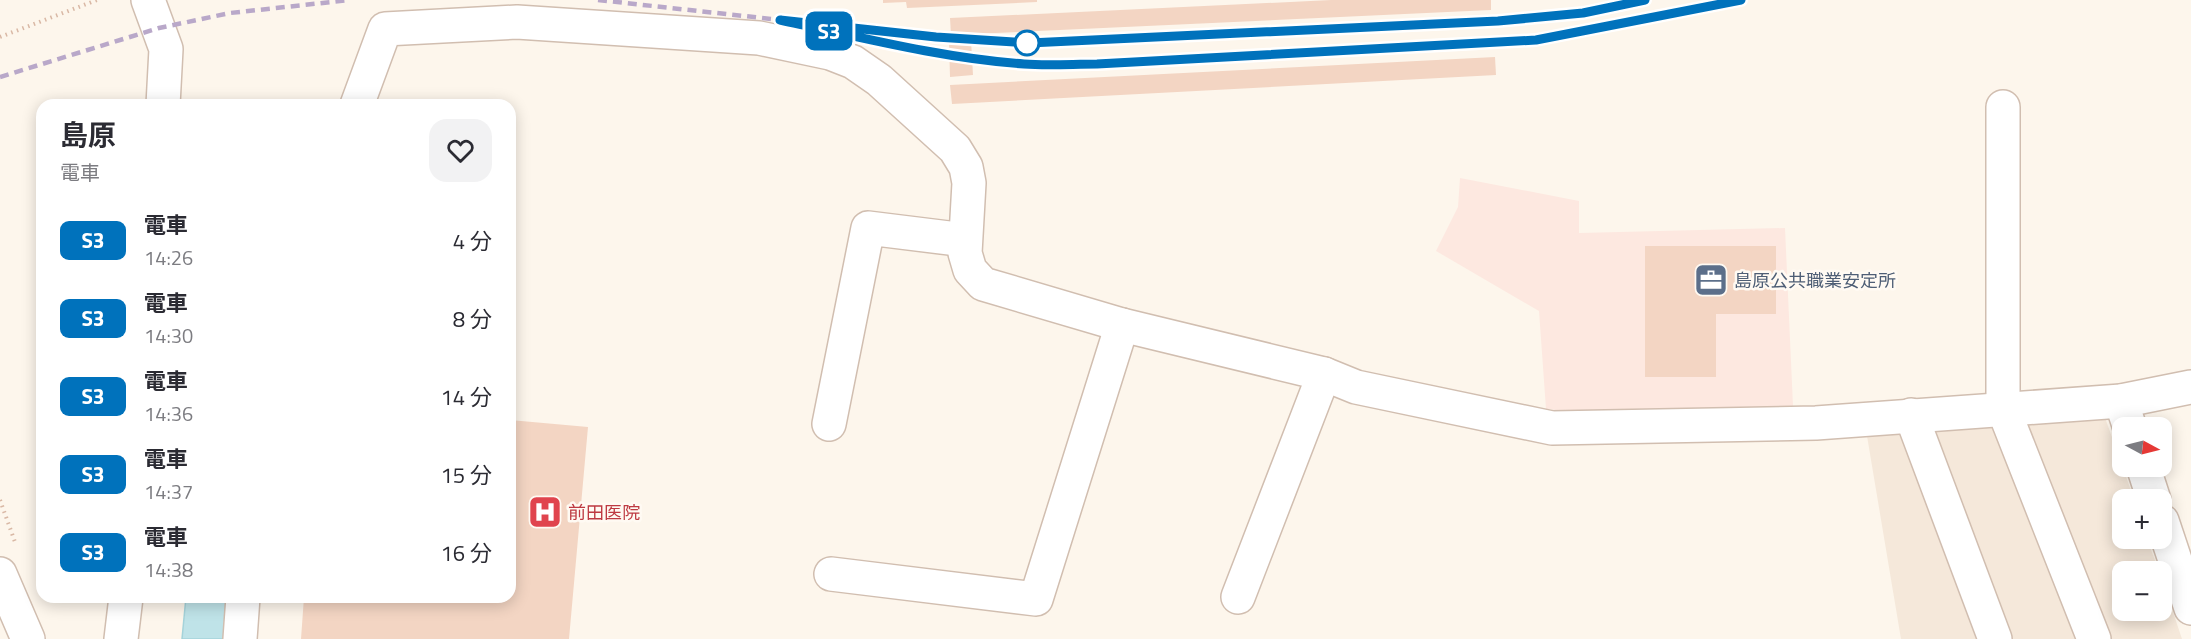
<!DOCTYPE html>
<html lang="ja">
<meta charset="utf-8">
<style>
:root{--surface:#fff;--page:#f2f2f3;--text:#2b2b33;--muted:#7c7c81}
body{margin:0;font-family:"Titillium Web","Noto Sans JP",sans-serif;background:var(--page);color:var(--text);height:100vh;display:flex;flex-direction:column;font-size:22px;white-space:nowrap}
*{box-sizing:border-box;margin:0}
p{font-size:20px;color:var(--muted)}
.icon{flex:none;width:33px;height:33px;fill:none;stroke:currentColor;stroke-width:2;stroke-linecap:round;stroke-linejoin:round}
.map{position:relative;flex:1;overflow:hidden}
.panel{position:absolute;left:36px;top:99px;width:480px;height:504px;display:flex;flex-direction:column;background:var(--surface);border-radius:18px;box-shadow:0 3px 15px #0003}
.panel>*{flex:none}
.badge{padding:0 12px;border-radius:9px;font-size:21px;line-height:39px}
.needle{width:39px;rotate:97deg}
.fabs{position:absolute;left:2112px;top:417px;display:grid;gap:12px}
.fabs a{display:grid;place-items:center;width:60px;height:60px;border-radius:12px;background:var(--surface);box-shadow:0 3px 15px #0003;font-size:30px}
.map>.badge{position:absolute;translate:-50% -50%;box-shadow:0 0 0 3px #fff}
.round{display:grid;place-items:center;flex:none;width:63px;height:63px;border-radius:18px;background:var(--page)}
.overview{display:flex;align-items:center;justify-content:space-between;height:102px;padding:0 24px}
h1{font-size:28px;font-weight:700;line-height:45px}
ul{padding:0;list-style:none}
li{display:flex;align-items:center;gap:18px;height:78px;padding:0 24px}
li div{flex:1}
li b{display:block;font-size:22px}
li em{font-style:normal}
li .badge{min-width:66px;font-weight:700;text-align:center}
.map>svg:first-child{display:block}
</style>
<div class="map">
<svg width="2191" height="639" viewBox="0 0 2191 639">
<rect width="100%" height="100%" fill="#fdf6ec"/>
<!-- residential -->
<polygon fill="#f5e8da" points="2103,412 2134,499 2122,500 2122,538 2147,539 2159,571 2122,572 2122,610 2162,610 2162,579 2182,639 1901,639 1867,436"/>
<!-- commercial -->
<polygon fill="#fde8e0" points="1460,178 1579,201 1579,233 1785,228 1793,406 1587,413 1546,409 1539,311 1436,251 1458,207"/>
<!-- water -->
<polygon fill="#bfe3e8" stroke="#a5d3da" stroke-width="1.5" points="186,597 228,597 224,639 182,639"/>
<!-- building -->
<g fill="#f3d5c3">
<polygon points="883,0 1037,0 1037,2 907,8 906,2 883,3"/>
<polygon points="1331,0 1491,0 1491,10 951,35 950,18"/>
<polygon points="971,40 973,75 950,77 949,41"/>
<polygon points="1495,57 1496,75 952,104 950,85"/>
<polygon points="1645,246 1776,246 1776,314 1716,314 1716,377 1645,377"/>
<polygon points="510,420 588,427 569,639 301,639 304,597 510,597"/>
</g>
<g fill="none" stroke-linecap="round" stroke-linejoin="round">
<defs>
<g id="minor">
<polyline points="148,0 166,49 163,105"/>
<polyline points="357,105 385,29 517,22 759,38 830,53 853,62 879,80 955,149 966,167 969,183 965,253 970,270 983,284 1122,325 1324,374 1356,387 1552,428 1816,423 2121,401 2191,387"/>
<polyline points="2003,107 2003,408 2094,639"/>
<polyline points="2121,401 2130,428"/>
<polyline points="1911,415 1995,639"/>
<polyline points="829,424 868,228 965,240"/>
<polyline points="2143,466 2154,500"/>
<polyline points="2162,521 2191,608"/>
<polyline points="0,574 28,639"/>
<polyline points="831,574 1036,599 1122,325"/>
<polyline points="1238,597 1324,374"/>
<polyline points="121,639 126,597"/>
<polyline points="240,639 243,597"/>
</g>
</defs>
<!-- minor casing -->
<use href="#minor" stroke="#d1beb0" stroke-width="36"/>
<!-- path -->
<g stroke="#d9b8a5" stroke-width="4" stroke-dasharray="1.5 4.5" stroke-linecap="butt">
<polyline points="0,37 97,0"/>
<polyline points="0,500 15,542"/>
</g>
<!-- minor -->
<use href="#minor" stroke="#fff" stroke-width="33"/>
<!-- rail -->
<g stroke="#b9a8c9" stroke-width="4.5" stroke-dasharray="9 6" stroke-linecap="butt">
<polyline points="598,0 936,37 1029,43 1498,21 1583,13 1645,0"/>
<path d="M848 35C907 47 967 63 1027 64 1050 65 1074 64 1097 64L1536 40 1741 0"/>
<polyline points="0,77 159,28 230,13 350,0"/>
</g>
</g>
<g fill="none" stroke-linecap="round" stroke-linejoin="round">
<defs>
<path id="line" d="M1645 0 1583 13 1498 21 1029 43 936 37 780 20C860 37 941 58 1024 64 1048 66 1073 64 1097 64L1536 40 1741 0"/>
</defs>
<!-- line casing -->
<use href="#line" stroke="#fff" stroke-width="14"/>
<!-- line -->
<use href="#line" stroke="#0072bc" stroke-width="9"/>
</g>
<!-- icons -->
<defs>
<symbol id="office-square" viewBox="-11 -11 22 22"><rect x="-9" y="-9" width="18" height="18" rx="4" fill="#5c6f8a" stroke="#fffaf3"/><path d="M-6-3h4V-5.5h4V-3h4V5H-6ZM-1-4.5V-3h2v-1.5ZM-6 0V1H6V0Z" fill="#fff"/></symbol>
<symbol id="hospital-square" viewBox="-11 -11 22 22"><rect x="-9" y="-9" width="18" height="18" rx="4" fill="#e0444e" stroke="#fffaf3"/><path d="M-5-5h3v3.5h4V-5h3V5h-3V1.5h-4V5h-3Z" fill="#fff"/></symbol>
</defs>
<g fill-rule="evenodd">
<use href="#office-square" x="1692" y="261" width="38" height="38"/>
<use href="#hospital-square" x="526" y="493" width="38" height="38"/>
</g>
<!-- markers -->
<circle fill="#fff" stroke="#0072bc" stroke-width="3" cx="1027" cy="43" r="12"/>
<g text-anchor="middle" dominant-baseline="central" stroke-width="5" stroke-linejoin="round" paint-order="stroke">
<!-- service labels -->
<g font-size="18" fill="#4e5e75" stroke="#fffaf3" text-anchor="start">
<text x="1734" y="280">島原公共職業安定所</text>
</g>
<!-- health labels -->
<g font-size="18" fill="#be3a42" stroke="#fffaf3" text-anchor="start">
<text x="568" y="512">前田医院</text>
</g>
</g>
</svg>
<div class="fabs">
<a><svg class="needle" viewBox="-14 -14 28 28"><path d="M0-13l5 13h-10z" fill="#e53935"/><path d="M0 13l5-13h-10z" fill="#7c7c81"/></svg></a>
<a>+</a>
<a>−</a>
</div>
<b class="badge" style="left:829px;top:31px;background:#0072bc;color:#fff">S3</b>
<section class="panel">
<div class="overview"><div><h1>島原</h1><p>電車</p></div><a class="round"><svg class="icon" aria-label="heart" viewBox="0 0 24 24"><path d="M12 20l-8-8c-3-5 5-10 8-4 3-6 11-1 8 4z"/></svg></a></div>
<ul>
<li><span class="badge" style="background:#0072bc;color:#fff">S3</span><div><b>電車</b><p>14:26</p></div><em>4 分</em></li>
<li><span class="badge" style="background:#0072bc;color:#fff">S3</span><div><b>電車</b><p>14:30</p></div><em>8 分</em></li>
<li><span class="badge" style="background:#0072bc;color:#fff">S3</span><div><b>電車</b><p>14:36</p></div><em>14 分</em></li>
<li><span class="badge" style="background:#0072bc;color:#fff">S3</span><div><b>電車</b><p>14:37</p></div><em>15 分</em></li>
<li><span class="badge" style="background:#0072bc;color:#fff">S3</span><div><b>電車</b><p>14:38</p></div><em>16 分</em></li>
</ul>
</section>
</div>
